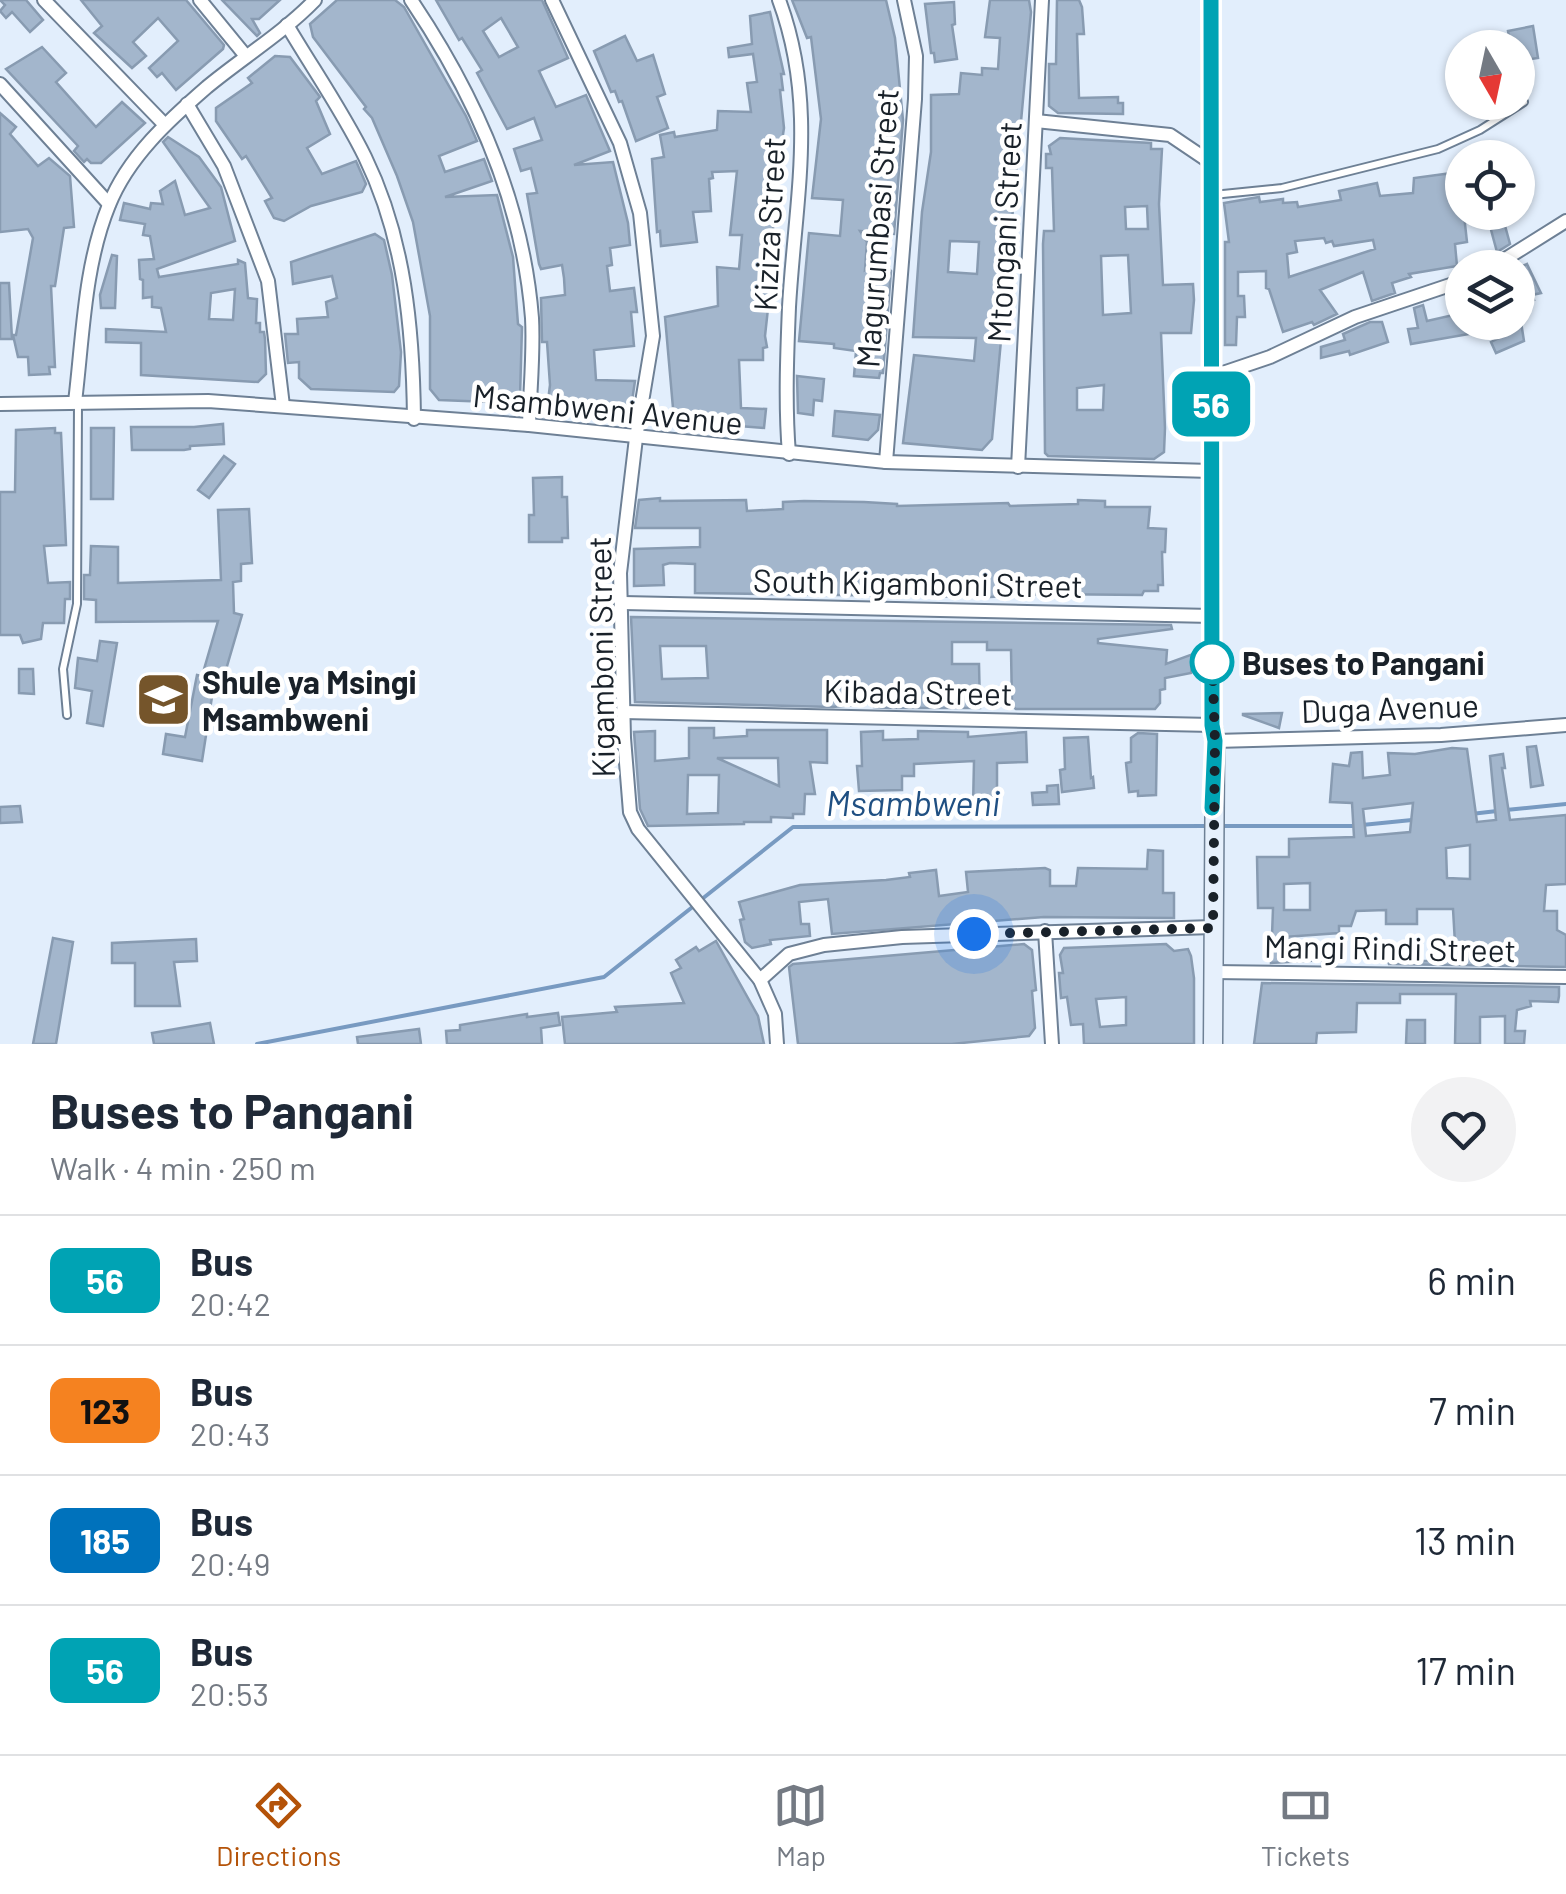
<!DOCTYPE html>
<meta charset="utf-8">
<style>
:root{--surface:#fff;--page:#f2f2f3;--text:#1f2937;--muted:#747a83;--line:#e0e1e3;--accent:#b45309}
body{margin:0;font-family:Barlow,sans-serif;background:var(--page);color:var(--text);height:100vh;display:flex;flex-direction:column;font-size:38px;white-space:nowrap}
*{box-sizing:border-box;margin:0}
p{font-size:32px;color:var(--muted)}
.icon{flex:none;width:55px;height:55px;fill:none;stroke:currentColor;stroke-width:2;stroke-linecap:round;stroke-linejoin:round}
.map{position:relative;height:1044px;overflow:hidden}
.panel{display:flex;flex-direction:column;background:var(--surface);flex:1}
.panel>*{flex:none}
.badge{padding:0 20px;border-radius:15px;font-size:35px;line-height:65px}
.needle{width:65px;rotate:171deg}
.buttons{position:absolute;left:1445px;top:30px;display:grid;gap:20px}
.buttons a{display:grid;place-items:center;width:90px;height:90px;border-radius:50%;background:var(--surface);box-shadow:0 2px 8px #0004;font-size:50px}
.you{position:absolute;width:50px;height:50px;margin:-25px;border:8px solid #fff;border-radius:50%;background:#1a73e8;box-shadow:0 0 0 15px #1a73e833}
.map>.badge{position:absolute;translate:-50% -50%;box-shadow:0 0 0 5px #fff}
.round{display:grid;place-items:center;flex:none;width:105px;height:105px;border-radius:52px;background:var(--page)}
.headline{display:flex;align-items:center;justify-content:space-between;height:170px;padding:0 50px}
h1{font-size:48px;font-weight:700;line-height:75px}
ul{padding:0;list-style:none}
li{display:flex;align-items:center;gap:30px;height:130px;padding:0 50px;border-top:2px solid var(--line)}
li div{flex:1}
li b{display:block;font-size:38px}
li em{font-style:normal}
li .badge{min-width:110px;font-weight:700;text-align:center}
.tab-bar{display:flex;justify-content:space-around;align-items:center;height:140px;border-top:2px solid var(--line);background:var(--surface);font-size:28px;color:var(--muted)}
.tab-bar a{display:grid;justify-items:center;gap:5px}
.tab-bar .active{color:var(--accent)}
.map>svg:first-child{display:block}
</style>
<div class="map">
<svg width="1566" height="1044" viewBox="0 0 1566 1044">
<rect width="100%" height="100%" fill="#e2eefc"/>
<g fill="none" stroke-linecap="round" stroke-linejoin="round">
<!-- stream -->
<g stroke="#789ac1" stroke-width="4">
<polyline points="1506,810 1566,804"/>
<polyline points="1471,814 1497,811"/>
<polyline points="1222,826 1352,826 1412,820"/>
<polyline points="702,899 793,827 1207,826"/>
<polyline points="257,1044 604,977 695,905"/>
</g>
</g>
<!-- building -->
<g fill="#a3b6cc" stroke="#889bb1" stroke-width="2.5" fill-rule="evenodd">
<polygon points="0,0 26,0 43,20 30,32 12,12 6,18 0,11 5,5"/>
<polygon points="81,0 186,0 224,45 223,49 176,90 162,73 157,77 149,68 178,41 158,18 133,42 146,56 132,68 94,33 102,26"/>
<polygon points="222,0 280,0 259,19 252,19 260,33 257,36"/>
<polygon points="337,0 395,0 404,7 466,116 477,141 439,156 445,172 484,159 492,181 445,197 497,195 513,257 518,324 522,327 520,397 491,396 490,402 439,400 430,389 430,316 413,222 397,176 372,118 364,109 366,107 313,37 310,24"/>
<path d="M436 0H542L568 58 539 71 556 107 586 95 610 151 574 165 613 162 628 223 630 245 610 248 612 265 607 266 610 291 634 288 637 312H631L634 346 594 350 596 380 635 381 631 408 547 409 550 385 547 342H542L541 298 565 295 564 278 562 265 541 269 539 264 527 194 537 193 531 168 521 171 514 149 542 140 534 118 507 129 477 73 482 70 462 38 459 40ZM501 18 518 47 499 57 483 31Z"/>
<polygon points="792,0 886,0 895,38 903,120 894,234 860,231 867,242 865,270 880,259 891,271 883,373 880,373 879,378 854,376 856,351 834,348 834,344 799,341 809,233 840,236 843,200 812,198 821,119 811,37 807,38"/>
<path d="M990 0H1029L1031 12 992 439 982 450 903 443 914 355 974 361 976 338 913 337 922 212 931 152V95L959 94 961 73 982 75V68L998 69 1000 38 985 37ZM950 241 979 242 977 274 948 272Z"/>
<polygon points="1057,0 1079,0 1082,7 1084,34 1077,34 1079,98 1118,97 1118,103 1123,103 1123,114 1058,113 1049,106 1049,64 1056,64"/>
<polygon points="954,2 955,24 952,25 957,59 935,62 934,53 931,53 925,4"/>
<polygon points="770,12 784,74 781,74 783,90 780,90 784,128 774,192 772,272 765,336 767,347 763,348 763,360 739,360 741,408 766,409 764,428 688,422 673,408 665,317 718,306 717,267 739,269 742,235 730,235 737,171 712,172 713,178 709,179 711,211 693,212 697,242 661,246 660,231 657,232 652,159 664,157 660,135 674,132 675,137 717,130 718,111 751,112 747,83 757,82 753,54 729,57 728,48 752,44 750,16"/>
<polygon points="1533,26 1538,58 1518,61 1518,48 1511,48 1508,31"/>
<polygon points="625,36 637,61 653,55 665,94 657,97 668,128 636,141 622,101 619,102 615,91 611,92 594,51"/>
<polygon points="42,47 66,73 56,82 96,127 122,102 145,123 101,163 91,163 87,159 84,162 74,151 78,146 6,69"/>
<polygon points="275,56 290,57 320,97 316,101 330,134 307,148 322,174 356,161 366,184 362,192 311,206 284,221 274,218 265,201 272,198 246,156 242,159 216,121 216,108 252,83 248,78"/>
<polygon points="0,113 16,127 10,134 38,166 49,158 70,176 74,227 64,228 55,286 51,286 55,367 49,367 50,374 29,375 28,357 18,357 13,335 16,335 33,238 28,229 0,232"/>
<path d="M168 137 199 157 221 187 235 241 157 269 159 277 238 264V260L245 263 248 298 257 299 256 323H260V332H264L265 339 266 374 258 382 141 375V343L106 342V329L166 332 161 308 152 307V297L143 298V280L140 279 139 260 154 259 150 236 143 235 145 224 120 220 124 203 150 209 151 203 163 204 160 191 175 181 185 215 210 208 163 142ZM235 289 233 320 209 319 211 293Z"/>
<path d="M1060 138 1151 143V149H1162L1159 204 1163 285 1193 284 1194 300 1191 333H1161L1165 428 1164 452 1154 459 1048 456 1045 453 1043 244 1044 231H1054L1052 168H1046V154H1051L1049 146ZM1147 206 1148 229H1126L1125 207ZM1128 255 1131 313 1103 315 1101 256ZM1104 385 1103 410H1077V388Z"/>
<path d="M1452 173 1453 197H1462L1467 242 1455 244 1457 266 1409 274 1411 277 1392 283 1395 293 1372 301 1363 272 1320 290 1337 314 1314 325 1312 322 1283 332 1269 289 1266 288V271L1238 272V296H1244L1245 317H1237L1236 345H1225V242H1229L1224 203 1259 197 1260 202 1283 199V203L1297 202 1298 207 1341 200 1339 191 1377 183 1380 196 1413 193 1414 178ZM1324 238 1326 243 1332 241 1334 246 1373 240 1375 249 1289 277 1287 254 1297 252 1295 241Z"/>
<polygon points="1504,222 1510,244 1497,252 1490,226"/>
<polygon points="375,234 384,240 392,275 401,352 399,386 394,392 311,389 299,378 299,362 288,363 285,334 298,334 297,319 328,317 326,302 337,298 332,276 293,284 291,262"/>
<polygon points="112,255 117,256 115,308 101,308 100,295"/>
<polygon points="1527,264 1541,293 1532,295 1534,300 1518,306 1518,268"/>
<polygon points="0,283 9,283 12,339 0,339"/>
<polygon points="1423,305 1427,321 1462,313 1462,322 1467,322 1469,334 1411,344 1408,329 1418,328 1414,308"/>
<polygon points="1370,322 1382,322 1388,342 1350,355 1349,351 1321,358 1321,347 1345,340 1343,334"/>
<polygon points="1492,322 1521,322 1524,341 1496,353 1491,342 1499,338"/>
<polygon points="797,376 824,379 822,401 814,400 813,415 798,413"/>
<polygon points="835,411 880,415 878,430 868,440 833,436"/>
<polygon points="223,424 224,444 190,446 190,449 184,450 132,450 131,427 194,427"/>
<polygon points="55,428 55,433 61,433 66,545 44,546 48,583 70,582 70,599 65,599 64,623 43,623 41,639 23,643 20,635 0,635 0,492 15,492 16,430"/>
<polygon points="91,428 114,428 113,499 91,499"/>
<polygon points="224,456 235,464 209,498 198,490"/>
<polygon points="562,477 562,497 567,497 568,538 562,538 562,542 529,542 529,515 534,515 533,478"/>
<polygon points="660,498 660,501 746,500 747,511 783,509 783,502 804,501 864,502 897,504 897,506 1008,503 1010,506 1078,504 1078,500 1105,501 1105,507 1150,507 1148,528 1166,529 1165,552 1162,552 1163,585 1158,585 1158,591 1144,591 1142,595 1041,594 990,597 695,593 695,564 670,563 663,565 664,585 634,586 634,549 700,547 700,528 635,528 639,500"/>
<polygon points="249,509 252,563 241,564 241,581 233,582 234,613 242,615 225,673 216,671 202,761 163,754 166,734 185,737 197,675 202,676 218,621 96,622 96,600 84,599 84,575 90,575 91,546 118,547 118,583 221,580 218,510"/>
<path d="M631 617 1171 625 1172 629 1098 639V643L1167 650 1166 664 1193 654 1191 673 1165 678V689L1160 690V703L1155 709H1016L1012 706 1011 650H987V642H952V664H979L980 708H889L874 707V703L833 707 635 702ZM660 646H706L708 678 662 679Z"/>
<polygon points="100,641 117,643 103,726 87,723 92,691 75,688 78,658 97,661"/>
<polygon points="19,669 33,669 34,694 19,693"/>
<polygon points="1282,713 1279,728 1243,715 1243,714"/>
<path d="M689 728H714V738L747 736V730H827V763L810 762 815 794H805L804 814H793V818L771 817V822H744V824L648 826 640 809 634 732 655 731V761L689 758ZM717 758H778L779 786ZM688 775H719L718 813 687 814Z"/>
<polygon points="883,731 883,740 918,739 918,731 968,732 968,737 1026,732 1027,762 997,763 997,807 973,807 974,761 914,764 914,776 902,776 902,790 859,791 857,766 862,766 861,732"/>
<polygon points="1138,733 1157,734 1156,795 1138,796 1138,791 1129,792 1126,763 1131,762 1131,738"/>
<polygon points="1088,737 1091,778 1093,777 1094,788 1062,792 1060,770 1065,769 1064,738"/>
<polygon points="1536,746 1543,785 1531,787 1527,747"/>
<path d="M1452 748 1467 749 1477 822 1496 820 1490 756 1503 754 1505 768H1502L1510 820 1566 815V884L1546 885 1544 911H1557V930L1566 935V967L1389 964 1387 957 1403 954H1407L1408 961H1456L1453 909H1417V924H1386V910L1356 911 1351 926H1339V933L1284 937 1324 949V960L1271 963 1273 908H1258L1257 857H1289V839L1354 837 1352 803 1330 802 1333 764 1349 766 1351 753 1362 752 1363 778 1390 775 1388 753 1415 754ZM1413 803 1410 832 1366 836 1363 809ZM1470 845V879L1447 878 1446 848ZM1310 883V910H1284V884Z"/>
<polygon points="1058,785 1059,804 1033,805 1032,793 1047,792 1047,786"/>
<polygon points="20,806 22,822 0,823 0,807"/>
<polygon points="1148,850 1163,851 1163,893 1174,893 1174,918 1044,917 832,934 828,899 799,902 801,924 809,924 810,936 770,940 771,944 752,948 745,942 740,920 744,919 739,902 800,885 886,880 910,877 909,873 936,870 939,896 968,892 966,872 1045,868 1050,870 1050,886 1076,886 1078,868 1147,869"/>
<polygon points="53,938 73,942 56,1044 33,1044"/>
<polygon points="196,939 197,961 174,962 180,1006 135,1006 135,963 112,963 112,943"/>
<polygon points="716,941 758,1016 764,1044 565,1044 562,1017 617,1012 615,1007 684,1003 671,973 681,968 676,960 696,947 699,951"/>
<polygon points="1024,944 1032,950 1036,990 1032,991 1035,1028 1029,1036 952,1044 798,1044 789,967 793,964"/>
<path d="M1166 944 1174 951 1188 949 1191 956 1194 978V1044H1084L1083 1024 1071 1025 1067 997 1061 998 1059 973H1063L1060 955 1064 948ZM1126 997V1025L1100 1027 1096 999Z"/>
<polygon points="1262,983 1559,987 1559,996 1558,1002 1530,1001 1531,1006 1517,1010 1515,1031 1525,1031 1524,1044 1505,1044 1505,1016 1480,1017 1480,1044 1455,1044 1456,994 1400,994 1400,1003 1357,1003 1356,1032 1317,1033 1316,1044 1254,1044"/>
<polygon points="558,1013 560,1025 541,1028 542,1044 447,1044 446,1031 460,1030 460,1025 527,1014 527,1017"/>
<polygon points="1407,1020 1425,1020 1425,1044 1406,1044"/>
<polygon points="210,1023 214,1044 154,1044 152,1033"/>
<polygon points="419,1029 421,1044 358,1044 357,1037"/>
</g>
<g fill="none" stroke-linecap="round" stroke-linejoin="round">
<defs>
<g id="service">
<polyline points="1213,195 1282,188 1438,149 1480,130 1524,102"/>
<polyline points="67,715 63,669 77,604 78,403"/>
</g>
<g id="minor">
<polyline points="44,0 165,125"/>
<polyline points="200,0 245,55"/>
<path d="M411 0C475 95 523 203 532 318 534 353 530 390 529 425"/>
<polyline points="552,0 620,143 640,213 653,336 636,438 620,573 624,738 630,812 638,829 760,980 775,1014 777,1044"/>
<path d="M779 0C818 105 795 200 789 307 787 355 785 406 789 454"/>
<path d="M287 25C313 69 343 112 365 157 405 239 413 329 414 419"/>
<polyline points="0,84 109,204"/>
<polyline points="187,104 224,166 268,281 283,406"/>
<polyline points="1036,121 1170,135 1210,162"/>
<polyline points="1491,268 1566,221"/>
<polyline points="1211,377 1270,357 1355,317 1462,281"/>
<path d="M75 402C83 337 84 266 109 205 128 157 169 120 207 87 242 58 283 33 315 0"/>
<polyline points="0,404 208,401 529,425 886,462 1211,471"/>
<polyline points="886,462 915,99 916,56 904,0"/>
<polyline points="1018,467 1042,0"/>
<polyline points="623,603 1212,616"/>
<polyline points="623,712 1212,725"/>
<polyline points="1215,741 1441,735 1566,725"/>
<polyline points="1045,931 1052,1044"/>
<polyline points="1213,972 1566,977"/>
<polyline points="760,980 789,954 824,945 902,937 1213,927"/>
</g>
<polyline id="secondary" points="1211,0 1212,725 1215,741 1213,1044"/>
</defs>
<!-- service casing -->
<use href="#service" stroke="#6e8095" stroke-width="10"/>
<!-- minor casing -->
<use href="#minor" stroke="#6e8095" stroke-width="16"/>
<!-- secondary casing -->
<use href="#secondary" stroke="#6e8095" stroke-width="21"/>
<!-- service -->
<use href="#service" stroke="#fff" stroke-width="6"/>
<!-- minor -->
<use href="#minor" stroke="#fff" stroke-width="12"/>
<!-- secondary -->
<use href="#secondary" stroke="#e6f0fc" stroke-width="18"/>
</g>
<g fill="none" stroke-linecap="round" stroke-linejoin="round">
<defs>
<polyline id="line" points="1211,0 1212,725 1215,741 1212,808"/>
</defs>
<!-- line casing -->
<use href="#line" stroke="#fff" stroke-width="22"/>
<!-- line -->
<use href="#line" stroke="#00a3b4" stroke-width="15"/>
<!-- walk -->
<polyline stroke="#192129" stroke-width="10" stroke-dasharray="0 18" points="974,934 1213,928 1215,741 1212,652 1212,662"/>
</g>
<!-- icons -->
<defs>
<symbol id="school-square" viewBox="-11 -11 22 22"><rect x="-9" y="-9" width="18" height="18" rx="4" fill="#75552b" stroke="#fff"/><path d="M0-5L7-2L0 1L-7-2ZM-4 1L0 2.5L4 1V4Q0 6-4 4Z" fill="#fff"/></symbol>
</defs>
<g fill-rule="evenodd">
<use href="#school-square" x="132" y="668" width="63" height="63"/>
</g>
<!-- markers -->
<circle fill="#fff" stroke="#00a3b4" stroke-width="5" cx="1212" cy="662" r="20"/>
<g text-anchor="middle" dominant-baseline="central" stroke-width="9" stroke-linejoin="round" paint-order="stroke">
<!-- street labels -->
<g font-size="32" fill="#192129" stroke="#fff">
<text transform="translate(768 224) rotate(-87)">Kiziza Street</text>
<text transform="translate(876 228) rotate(-86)">Magurumbasi Street</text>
<text transform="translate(1003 232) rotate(-87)">Mtongani Street</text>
<text transform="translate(608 408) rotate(6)">Msambweni Avenue</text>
<text transform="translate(918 582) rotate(1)">South Kigamboni Street</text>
<text transform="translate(600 657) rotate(-91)">Kigamboni Street</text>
<text transform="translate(918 691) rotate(1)">Kibada Street</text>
<text transform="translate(1390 707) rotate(-2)">Duga Avenue</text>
<text transform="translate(1390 947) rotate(1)">Mangi Rindi Street</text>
</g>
<!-- stop labels -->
<g font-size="32" font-weight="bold" fill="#192129" stroke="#fff" text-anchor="start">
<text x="1242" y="662">Buses to Pangani</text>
</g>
<!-- poi labels -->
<g font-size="32" font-weight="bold" fill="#192129" stroke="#fff" text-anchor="start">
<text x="202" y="681">Shule ya Msingi<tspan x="202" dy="37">Msambweni</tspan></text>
</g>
<!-- water labels -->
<g font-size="35" font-style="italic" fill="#1f4f82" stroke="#fff">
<text x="913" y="802">Msambweni</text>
</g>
</g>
</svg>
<div class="buttons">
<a><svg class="needle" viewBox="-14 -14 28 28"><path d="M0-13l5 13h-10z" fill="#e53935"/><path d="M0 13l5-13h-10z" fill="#747a83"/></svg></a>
<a><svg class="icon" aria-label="locate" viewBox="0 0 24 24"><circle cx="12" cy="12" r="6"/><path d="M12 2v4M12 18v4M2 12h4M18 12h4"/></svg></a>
<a><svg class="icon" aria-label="layers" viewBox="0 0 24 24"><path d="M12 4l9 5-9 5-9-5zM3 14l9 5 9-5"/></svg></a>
</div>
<div class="you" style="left:974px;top:934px"></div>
<b class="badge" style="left:1211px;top:404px;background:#00a3b4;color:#fff">56</b>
</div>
<section class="panel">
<div class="headline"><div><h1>Buses to Pangani</h1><p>Walk · 4 min · 250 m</p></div><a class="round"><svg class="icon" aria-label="heart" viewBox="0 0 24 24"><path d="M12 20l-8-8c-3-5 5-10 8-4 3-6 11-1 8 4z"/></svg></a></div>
<ul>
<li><span class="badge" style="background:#00a3b4;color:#fff">56</span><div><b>Bus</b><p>20:42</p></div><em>6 min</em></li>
<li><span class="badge" style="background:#f58220;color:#111">123</span><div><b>Bus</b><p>20:43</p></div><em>7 min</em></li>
<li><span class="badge" style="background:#0072bc;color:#fff">185</span><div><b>Bus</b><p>20:49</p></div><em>13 min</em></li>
<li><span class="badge" style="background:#00a3b4;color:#fff">56</span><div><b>Bus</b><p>20:53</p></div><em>17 min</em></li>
</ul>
</section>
<nav class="tab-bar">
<a class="active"><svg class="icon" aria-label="directions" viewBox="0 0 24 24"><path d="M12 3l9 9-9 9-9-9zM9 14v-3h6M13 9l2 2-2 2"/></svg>Directions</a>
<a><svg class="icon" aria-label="map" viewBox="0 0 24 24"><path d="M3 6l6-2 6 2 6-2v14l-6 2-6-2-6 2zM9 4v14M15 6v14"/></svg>Map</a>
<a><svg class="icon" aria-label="tickets" viewBox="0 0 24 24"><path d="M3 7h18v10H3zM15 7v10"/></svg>Tickets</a>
</nav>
